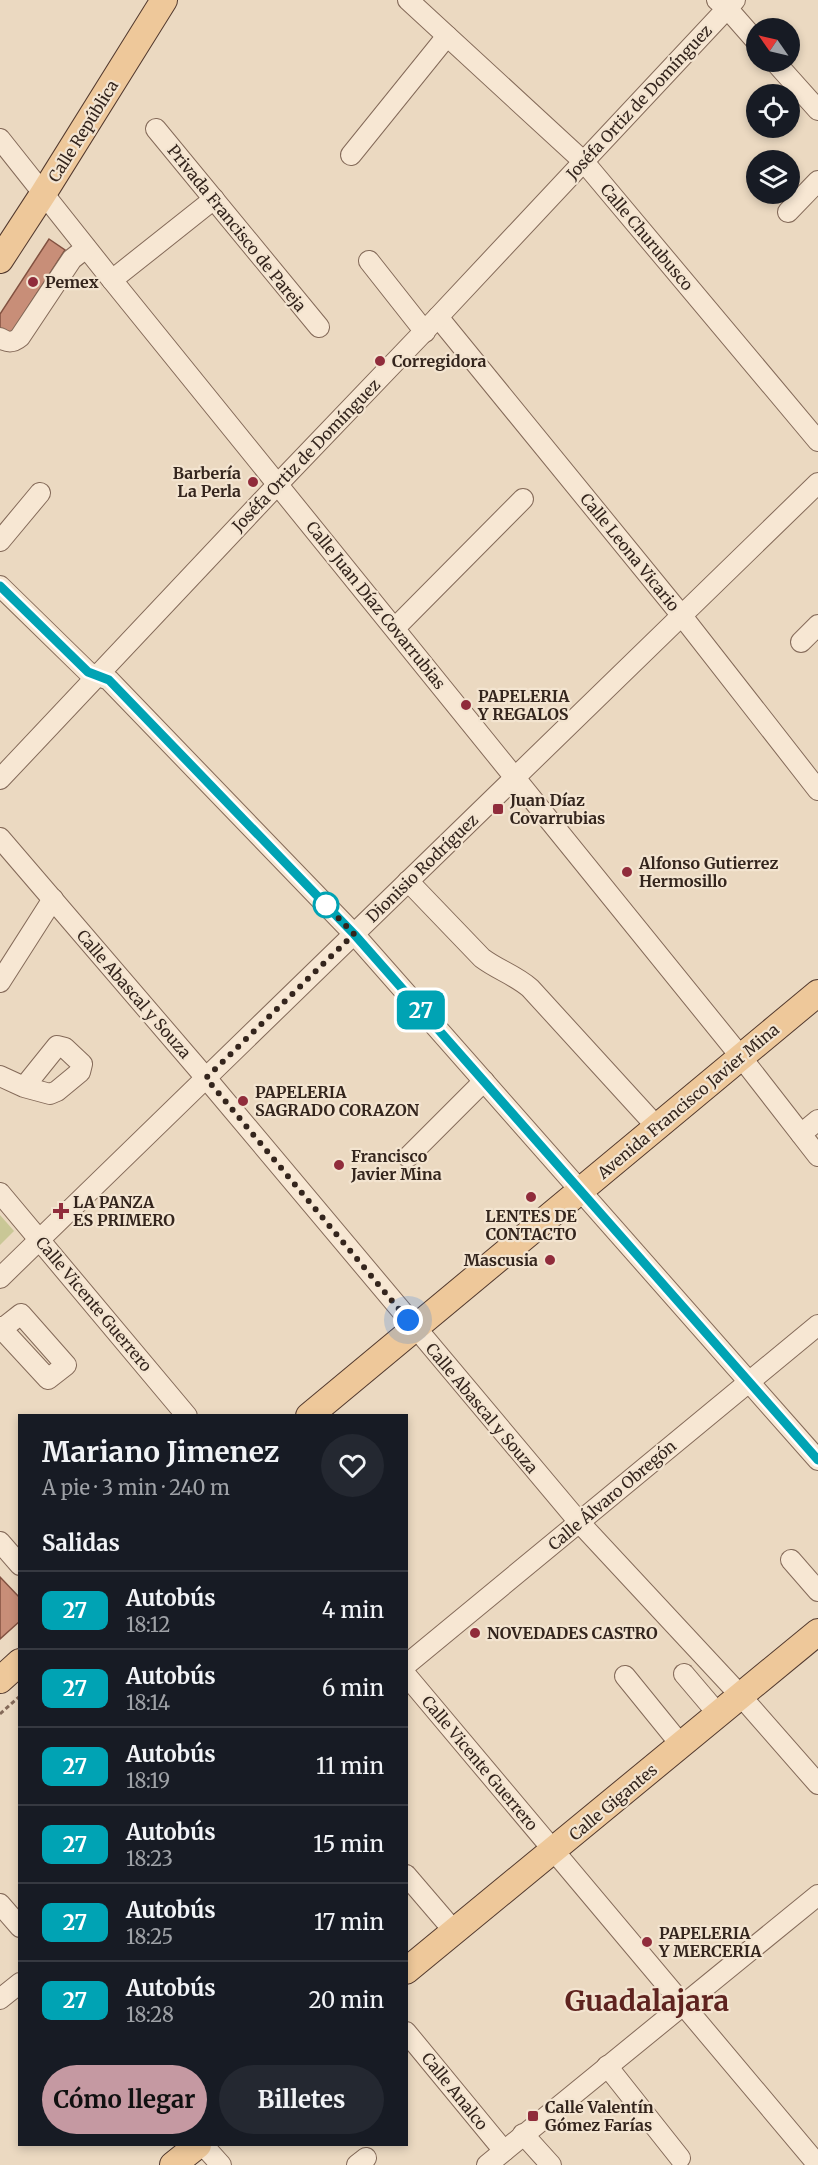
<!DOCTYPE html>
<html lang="es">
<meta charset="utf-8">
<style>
:root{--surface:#171b24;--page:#242831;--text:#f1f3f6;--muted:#9ea1a6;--line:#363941;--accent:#c599a2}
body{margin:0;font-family:Merriweather,serif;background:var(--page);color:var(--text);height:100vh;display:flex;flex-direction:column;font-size:22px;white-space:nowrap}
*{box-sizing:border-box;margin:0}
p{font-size:20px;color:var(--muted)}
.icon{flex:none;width:33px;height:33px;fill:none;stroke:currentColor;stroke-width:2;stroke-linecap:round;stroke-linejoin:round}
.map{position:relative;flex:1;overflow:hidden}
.panel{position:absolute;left:18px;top:1414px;width:390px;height:732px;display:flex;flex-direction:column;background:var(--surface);border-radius:0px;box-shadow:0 3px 9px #0003}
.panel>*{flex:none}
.badge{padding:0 12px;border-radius:9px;font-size:21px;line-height:39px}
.needle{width:39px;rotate:304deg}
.tools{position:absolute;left:746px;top:18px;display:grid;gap:12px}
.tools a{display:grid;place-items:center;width:54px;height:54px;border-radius:50%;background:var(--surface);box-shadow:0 3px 9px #0003;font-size:30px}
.you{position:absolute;width:30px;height:30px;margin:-15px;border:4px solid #fff;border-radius:50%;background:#1a73e8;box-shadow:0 0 0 9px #1a73e833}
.map>.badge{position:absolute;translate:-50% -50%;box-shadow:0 0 0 3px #fff}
h2{padding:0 24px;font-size:22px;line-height:54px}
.round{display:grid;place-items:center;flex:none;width:63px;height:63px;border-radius:32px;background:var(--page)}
.summary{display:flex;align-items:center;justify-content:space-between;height:102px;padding:0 24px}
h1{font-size:28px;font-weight:700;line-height:45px}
.cta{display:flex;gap:12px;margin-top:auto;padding:12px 24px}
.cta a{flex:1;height:69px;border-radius:36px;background:var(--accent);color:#111;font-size:24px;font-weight:700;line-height:69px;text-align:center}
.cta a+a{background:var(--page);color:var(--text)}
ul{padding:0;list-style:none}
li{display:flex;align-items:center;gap:18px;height:78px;padding:0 24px;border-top:2px solid var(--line)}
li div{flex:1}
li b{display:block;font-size:22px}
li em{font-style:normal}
li .badge{min-width:66px;font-weight:700;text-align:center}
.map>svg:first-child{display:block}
</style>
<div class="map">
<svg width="818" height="2165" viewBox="0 0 818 2165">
<rect width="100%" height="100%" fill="#ebd9c1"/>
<!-- green -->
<polygon fill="#c9c796" points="0,1215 14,1231 0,1245"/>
<!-- building -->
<g fill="#c88e78" stroke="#825140" stroke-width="1.5">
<polygon points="49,239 65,250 8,338 0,333 0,314"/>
<polygon points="0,1577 20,1598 20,1621 0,1639"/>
</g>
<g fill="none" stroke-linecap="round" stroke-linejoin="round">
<defs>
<g id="minor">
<polyline points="408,0 584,162 818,441"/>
<polyline points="717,0 727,8 756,41"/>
<polyline points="775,62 818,110"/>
<polyline points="156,129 319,327"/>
<polyline points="0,139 112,280 741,1057 818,1156"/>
<polyline points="351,155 447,36"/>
<polyline points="788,212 818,181"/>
<polyline points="369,261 425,332"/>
<polyline points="112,280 214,199"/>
<polyline points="438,317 682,616 818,790"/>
<path d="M0 338C8 343 13 343 20 337L72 259 86 248"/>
<polyline points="0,541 40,493"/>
<polyline points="0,586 88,672 109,680 354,934 818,1460"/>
<polyline points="395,628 523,499"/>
<polyline points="801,642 818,625"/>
<polyline points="0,779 278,484 438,317 735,0"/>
<polyline points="0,838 206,1078 579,1522 740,1695 818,1784"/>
<path d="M408 881 482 958C498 970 515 975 530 988L657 1127"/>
<polyline points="0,982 53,899"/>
<polyline points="0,1076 24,1087 50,1094 57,1091 80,1072 82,1064 65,1048 57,1046 24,1087"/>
<polyline points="801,1134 818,1120"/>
<polyline points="408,1157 484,1081"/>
<polyline points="0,1193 187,1416"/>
<polyline points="0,1278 818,483"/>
<polyline points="0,1327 48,1379 66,1365 21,1314 2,1329"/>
<polyline points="0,1542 20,1565"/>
<polyline points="791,1560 818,1591"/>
<polyline points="406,1665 818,1325"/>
<polyline points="684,1674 718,1714"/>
<polyline points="406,1675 818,2165"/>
<polyline points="625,1676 681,1745"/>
<polyline points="406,1875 454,1931"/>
<polyline points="0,1904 20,1927"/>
<polyline points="0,1999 20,1983"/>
<polyline points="406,2032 504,2151"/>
<polyline points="607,2066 680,2158"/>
<polyline points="523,2134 551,2165"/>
<polyline points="203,2145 221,2165"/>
<polyline points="357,2165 366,2158"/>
<polyline points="487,2165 818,1895"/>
</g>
<g id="major">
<polyline points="0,260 43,194 164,0"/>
<polyline points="309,1416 818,993"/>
<polyline points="0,1680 20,1662"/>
<polyline points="406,1971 818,1632"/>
<polyline points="173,2165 198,2145"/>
</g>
</defs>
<!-- minor casing -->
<use href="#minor" stroke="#846a59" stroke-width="22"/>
<!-- major casing -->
<use href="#major" stroke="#52392e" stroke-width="28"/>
<!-- path -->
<polyline stroke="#846a59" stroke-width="3" stroke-dasharray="4.5 3" stroke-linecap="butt" points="0,1714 20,1696"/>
<!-- minor -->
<use href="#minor" stroke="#f7e7d3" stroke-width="20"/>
<!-- major -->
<use href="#major" stroke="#eec89a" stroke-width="26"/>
</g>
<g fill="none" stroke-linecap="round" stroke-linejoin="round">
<defs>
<polyline id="line" points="0,586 88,672 109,680 354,934 818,1460"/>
</defs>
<!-- line casing -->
<use href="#line" stroke="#fff" stroke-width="14"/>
<!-- line -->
<use href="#line" stroke="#00a3b4" stroke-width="9"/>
<!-- walk -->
<polyline stroke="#34251d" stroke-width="6" stroke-dasharray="0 10.8" points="326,905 321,900 354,934 206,1078 408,1320"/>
</g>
<!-- markers -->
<g fill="#902c3b" stroke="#f3e4d0" stroke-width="2">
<circle cx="33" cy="282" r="6"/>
<circle cx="380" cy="361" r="6"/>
<circle cx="253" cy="482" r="6"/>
<circle cx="466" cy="705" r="6"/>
<rect x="492" y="803" width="12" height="12" rx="3"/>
<circle cx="627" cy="872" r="6"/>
<circle cx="243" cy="1101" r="6"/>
<circle cx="339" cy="1165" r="6"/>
<circle cx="531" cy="1197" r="6"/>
<path d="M58 1202h6v6h6v6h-6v6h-6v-6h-6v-6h6z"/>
<circle cx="550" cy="1260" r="6"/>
<circle cx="475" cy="1633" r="6"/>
<circle cx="647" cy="1942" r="6"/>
<rect x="527" y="2110" width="12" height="12" rx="3"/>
</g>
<circle fill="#fff" stroke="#00a3b4" stroke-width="3" cx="326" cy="905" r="12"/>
<g text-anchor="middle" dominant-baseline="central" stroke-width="4.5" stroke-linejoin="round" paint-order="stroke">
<!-- street labels -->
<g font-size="16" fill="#34251d" stroke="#f3e4d0">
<text transform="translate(639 102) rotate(-47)">Joséfa Ortiz de Domínguez</text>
<text transform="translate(83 131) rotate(-58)">Calle República</text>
<text transform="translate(237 228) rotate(51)">Privada Francisco de Pareja</text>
<text transform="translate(647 237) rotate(50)">Calle Churubusco</text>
<text transform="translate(306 455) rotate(-46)">Joséfa Ortiz de Domínguez</text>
<text transform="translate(630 552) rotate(51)">Calle Leona Vicario</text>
<text transform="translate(376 605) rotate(51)">Calle Juan Díaz Covarrubias</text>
<text transform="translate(422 868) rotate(-44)">Dionisio Rodríguez</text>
<text transform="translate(134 994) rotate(49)">Calle Abascal y Souza</text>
<text transform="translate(688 1101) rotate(-40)">Avenida Francisco Javier Mina</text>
<text transform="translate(94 1304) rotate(50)">Calle Vicente Guerrero</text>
<text transform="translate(482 1408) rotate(50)">Calle Abascal y Souza</text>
<text transform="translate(612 1495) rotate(-40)">Calle Álvaro Obregón</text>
<text transform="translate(480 1763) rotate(50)">Calle Vicente Guerrero</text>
<text transform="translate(613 1802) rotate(-40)">Calle Gigantes</text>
<text transform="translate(455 2091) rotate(51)">Calle Analco</text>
</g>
<!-- poi labels -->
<g font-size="16" font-weight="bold" fill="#34251d" stroke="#f3e4d0" text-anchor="start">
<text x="45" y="282">Pemex</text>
<text x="392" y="361">Corregidora</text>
<text x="241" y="473" text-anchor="end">Barbería<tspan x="241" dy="18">La Perla</tspan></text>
<text x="478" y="696">PAPELERIA<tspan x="478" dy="18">Y REGALOS</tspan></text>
<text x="510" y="800">Juan Díaz<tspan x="510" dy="18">Covarrubias</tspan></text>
<text x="639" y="863">Alfonso Gutierrez<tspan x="639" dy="18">Hermosillo</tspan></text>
<text x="255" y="1092">PAPELERIA<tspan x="255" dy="18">SAGRADO CORAZON</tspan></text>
<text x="351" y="1156">Francisco<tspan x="351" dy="18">Javier Mina</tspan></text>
<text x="73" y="1202">LA PANZA<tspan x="73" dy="18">ES PRIMERO</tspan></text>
<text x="531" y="1216" text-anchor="middle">LENTES DE<tspan x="531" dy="18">CONTACTO</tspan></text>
<text x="538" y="1260" text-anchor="end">Mascusia</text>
<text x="487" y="1633">NOVEDADES CASTRO</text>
<text x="659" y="1933">PAPELERIA<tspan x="659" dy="18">Y MERCERIA</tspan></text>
<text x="545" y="2107">Calle Valentín<tspan x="545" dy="18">Gómez Farías</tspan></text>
</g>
<!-- town labels -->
<g font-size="28" font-weight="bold" fill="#5f231f" stroke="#f3e4d0">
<text x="647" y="2001">Guadalajara</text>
</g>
</g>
</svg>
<div class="tools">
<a><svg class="needle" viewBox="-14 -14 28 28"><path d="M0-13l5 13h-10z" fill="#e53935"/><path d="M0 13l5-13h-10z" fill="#9ea1a6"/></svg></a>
<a><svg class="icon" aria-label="locate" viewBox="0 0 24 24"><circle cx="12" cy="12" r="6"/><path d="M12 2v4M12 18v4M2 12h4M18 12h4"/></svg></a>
<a><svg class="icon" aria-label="layers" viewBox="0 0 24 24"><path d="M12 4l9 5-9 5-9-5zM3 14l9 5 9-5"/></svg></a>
</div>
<div class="you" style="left:408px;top:1320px"></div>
<b class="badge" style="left:421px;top:1010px;background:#00a3b4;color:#fff">27</b>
<section class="panel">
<div class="summary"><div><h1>Mariano Jimenez</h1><p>A pie · 3 min · 240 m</p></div><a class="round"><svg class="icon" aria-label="heart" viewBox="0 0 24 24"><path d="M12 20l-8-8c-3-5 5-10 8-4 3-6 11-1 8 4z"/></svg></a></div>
<h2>Salidas</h2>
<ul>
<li><span class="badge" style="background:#00a3b4;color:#fff">27</span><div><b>Autobús</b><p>18:12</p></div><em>4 min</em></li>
<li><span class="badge" style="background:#00a3b4;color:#fff">27</span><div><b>Autobús</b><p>18:14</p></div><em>6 min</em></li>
<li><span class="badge" style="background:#00a3b4;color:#fff">27</span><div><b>Autobús</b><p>18:19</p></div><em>11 min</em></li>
<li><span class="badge" style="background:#00a3b4;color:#fff">27</span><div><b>Autobús</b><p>18:23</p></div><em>15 min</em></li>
<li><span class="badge" style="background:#00a3b4;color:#fff">27</span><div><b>Autobús</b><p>18:25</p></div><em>17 min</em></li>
<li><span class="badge" style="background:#00a3b4;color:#fff">27</span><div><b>Autobús</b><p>18:28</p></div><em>20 min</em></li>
</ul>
<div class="cta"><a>Cómo llegar</a><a>Billetes</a></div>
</section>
</div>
